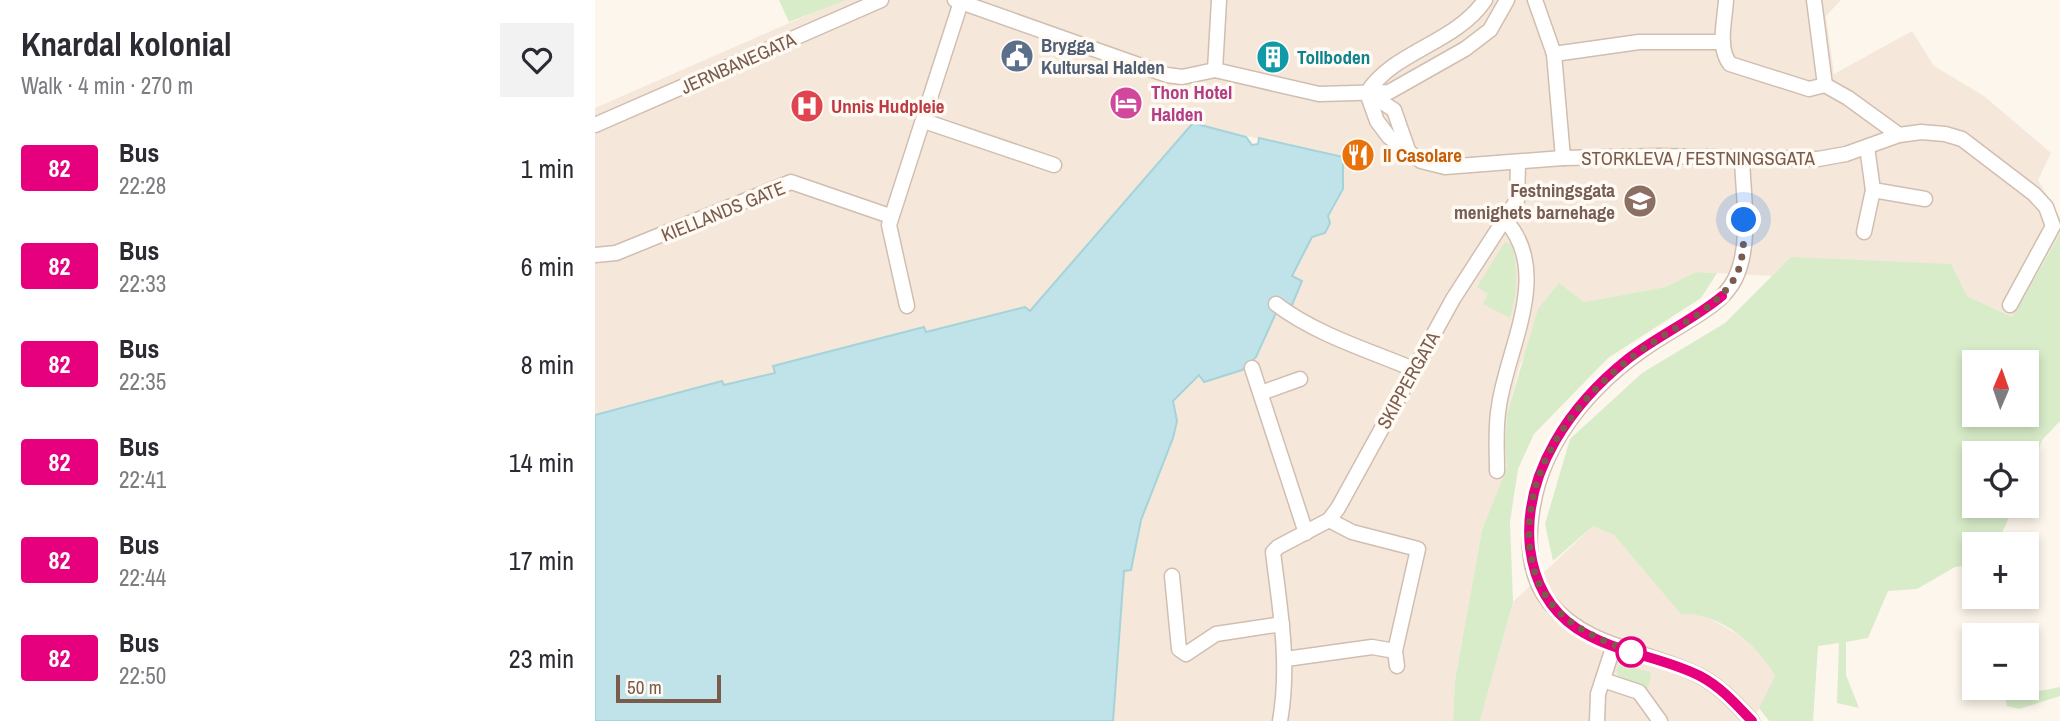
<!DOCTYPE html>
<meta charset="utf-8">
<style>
:root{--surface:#fff;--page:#f2f2f3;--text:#2b2b33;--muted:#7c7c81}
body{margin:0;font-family:"Archivo Narrow",sans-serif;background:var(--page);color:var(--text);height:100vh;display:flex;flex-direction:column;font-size:26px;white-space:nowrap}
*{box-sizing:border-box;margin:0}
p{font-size:23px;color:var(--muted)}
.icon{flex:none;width:38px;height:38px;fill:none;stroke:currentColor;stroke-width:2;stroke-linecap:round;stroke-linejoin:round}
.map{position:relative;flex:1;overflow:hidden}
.drawer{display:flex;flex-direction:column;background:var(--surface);width:595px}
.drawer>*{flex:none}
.badge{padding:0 14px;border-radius:5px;font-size:24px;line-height:46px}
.needle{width:46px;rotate:2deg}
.buttons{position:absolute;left:1367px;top:350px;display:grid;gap:14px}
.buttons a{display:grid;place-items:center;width:77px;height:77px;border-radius:0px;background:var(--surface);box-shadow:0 4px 10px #0003;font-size:35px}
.scale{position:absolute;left:21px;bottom:18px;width:105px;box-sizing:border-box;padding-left:7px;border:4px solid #7a5c4d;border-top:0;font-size:19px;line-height:24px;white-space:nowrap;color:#7a5c4d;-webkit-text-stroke:5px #fffaf3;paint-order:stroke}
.you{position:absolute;width:35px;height:35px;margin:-18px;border:5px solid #fff;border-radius:50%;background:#1a73e8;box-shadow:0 0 0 10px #1a73e833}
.map>.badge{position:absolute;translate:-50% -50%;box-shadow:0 0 0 4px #fff}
.round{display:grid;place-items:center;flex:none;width:74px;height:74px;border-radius:0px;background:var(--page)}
.headline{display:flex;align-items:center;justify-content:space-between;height:119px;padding:0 21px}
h1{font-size:33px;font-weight:700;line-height:52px}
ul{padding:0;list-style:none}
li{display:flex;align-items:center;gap:21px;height:98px;padding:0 21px}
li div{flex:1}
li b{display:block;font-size:26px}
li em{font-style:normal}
li .badge{min-width:77px;font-weight:700;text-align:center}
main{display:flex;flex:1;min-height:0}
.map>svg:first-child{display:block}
</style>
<main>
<section class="drawer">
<div class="headline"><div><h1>Knardal kolonial</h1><p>Walk · 4 min · 270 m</p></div><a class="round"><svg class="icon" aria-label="heart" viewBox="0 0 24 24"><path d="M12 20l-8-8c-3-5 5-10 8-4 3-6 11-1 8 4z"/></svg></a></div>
<ul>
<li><span class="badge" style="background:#e6007e;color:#fff">82</span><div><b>Bus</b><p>22:28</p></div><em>1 min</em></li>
<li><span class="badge" style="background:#e6007e;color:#fff">82</span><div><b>Bus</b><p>22:33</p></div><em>6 min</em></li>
<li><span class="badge" style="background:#e6007e;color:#fff">82</span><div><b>Bus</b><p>22:35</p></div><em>8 min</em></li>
<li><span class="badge" style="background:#e6007e;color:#fff">82</span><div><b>Bus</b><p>22:41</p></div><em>14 min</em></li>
<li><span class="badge" style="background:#e6007e;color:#fff">82</span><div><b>Bus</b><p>22:44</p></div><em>17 min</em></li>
<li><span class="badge" style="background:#e6007e;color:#fff">82</span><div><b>Bus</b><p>22:50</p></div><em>23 min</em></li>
</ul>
</section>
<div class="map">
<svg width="1465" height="721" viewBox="0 0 1465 721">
<rect width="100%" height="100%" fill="#fdf6ec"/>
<!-- residential -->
<g fill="#f5e8da">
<polygon points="247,0 1246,0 1231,16 1239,74 1317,31 1339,66 1389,96 1456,153 1443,180 1465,218 1465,234 1417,317 1372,296 1196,257 1178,276 1101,272 1070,287 989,302 963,284 925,365 912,414 910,446 912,467 887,530 860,680 858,721 518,721 529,570 536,570 546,520 582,421 578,401 605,374 610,382 647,370 686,301 697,305 697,276 717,237 730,233 736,223 734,216 749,189 749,158 598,124 435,312 430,307 331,332 328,327 179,366 180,373 129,385 127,381 0,418 0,108"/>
<polygon points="998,526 1019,535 1086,613 1105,613 1151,639 1170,658 1180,676 1158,721 885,721 918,602"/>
</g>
<!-- green -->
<g fill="#d8ecc9" fill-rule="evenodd">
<polygon points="184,0 251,0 194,22"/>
<path d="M1465 234V421L1448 439 1432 476V453H1379V506H1419L1402 544H1379V565L1360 567 1322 589 1293 591 1273 638 1251 642V675L1264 708 1242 703 1244 643 1223 646 1218 721H1174L1164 708 1180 676C1163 644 1124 612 1086 614L1019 535 998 526 958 561 950 524 975 439 1047 373 1130 323 1196 257 1356 264 1372 296 1417 317ZM1379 362H1432V415H1379Z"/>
<path d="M910 242 917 245C923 272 923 292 915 318L888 304 893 294 882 287Z"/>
<polygon points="1101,272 1122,273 1106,298 1013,358 939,434 923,469 915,522 918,602 885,721 858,721 860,680 887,530 912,467 910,446 912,414 943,309 964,283 989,302 1070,287"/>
<polygon points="1025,665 1056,672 1054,686 1051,689 1024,676 1021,670"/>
<polygon points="1465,687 1465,696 1424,709 1412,706 1410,698"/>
</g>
<!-- water -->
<polygon fill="#bfe3e8" stroke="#a5d3da" stroke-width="2" points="598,123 651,137 657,145 663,144 664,138 748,157 748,189 733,216 735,223 730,233 717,237 697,276 707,281 697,305 686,302 661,357 647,370 609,382 604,375 578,401 582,421 578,438 546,520 536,570 529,571 518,721 0,721 0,415 127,381 129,385 180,373 178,366 329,327 331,332 430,307 435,311"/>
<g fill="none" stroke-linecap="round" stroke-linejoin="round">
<defs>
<g id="minor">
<polyline points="360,0 572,75 587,77 620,70"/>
<polyline points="940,0 959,54 968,158"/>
<path d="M1131 0C1130 20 1122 48 1135 64L1214 89 1230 85 1253 98 1304 135"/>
<polyline points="1219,0 1230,85"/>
<polyline points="959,54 1044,42 1128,42"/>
<polyline points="620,70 724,94 794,92 870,49 895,30 912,0"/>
<polyline points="620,70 624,0"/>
<polyline points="772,93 782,121 794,137 826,161 850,167 968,158 1063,156 1223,159 1251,154 1304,135 1326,132 1350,134 1367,139 1439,194 1451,207 1458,226 1415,305"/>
<path d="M772 93C798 51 860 44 890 0"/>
<polyline points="773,93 799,110 814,153"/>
<polyline points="329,121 459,165"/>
<polyline points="0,125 286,0"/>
<path d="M1147 158C1148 195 1157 244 1140 279 1127 305 1093 320 1070 335 1006 374 948 434 937 511 932 542 934 577 954 602 992 649 1054 650 1105 676 1126 687 1141 704 1157 721"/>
<polyline points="1278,190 1330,199"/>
<polyline points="1269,232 1278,190 1272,147"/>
<polyline points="0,255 21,253 196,182 295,216"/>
<path d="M681 304C720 334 773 350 818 369"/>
<polyline points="312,306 294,225 366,2"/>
<polyline points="657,368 711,533"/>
<polyline points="666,393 705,379"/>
<path d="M902 471C902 449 900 427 904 406 912 348 958 272 910 220"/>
<polyline points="734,520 757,532 823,549 800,651 802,666"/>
<polyline points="577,576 584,649 591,654 621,634 687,624"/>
<polyline points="691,659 777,647 800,651"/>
<polyline points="1008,680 1044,692 1065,721"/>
<path d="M685 721C695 663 685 610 678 552L683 547 734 520 743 508 858 299 922 200 923 164"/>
<polyline points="1002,721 1003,694 1019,645"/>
</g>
</defs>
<!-- minor casing -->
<use href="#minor" stroke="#d1beb0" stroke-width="17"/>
<!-- minor -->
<use href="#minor" stroke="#fff" stroke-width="14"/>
</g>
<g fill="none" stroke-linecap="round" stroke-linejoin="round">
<defs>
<path id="line" d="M1127 296C1098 320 1064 335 1034 358 977 403 927 472 935 548 939 580 953 609 981 628 1018 653 1066 656 1105 676 1126 687 1141 704 1157 721"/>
</defs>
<!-- line casing -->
<use href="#line" stroke="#fff" stroke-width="16"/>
<!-- line -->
<use href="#line" stroke="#e6007e" stroke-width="10"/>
<!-- walk -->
<path stroke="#7a5c4d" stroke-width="7" stroke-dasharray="0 12.6" d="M1036 652 1040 653C985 633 942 612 935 548 926 462 990 387 1057 343 1085 324 1118 310 1137 282 1149 266 1149 240 1149 220"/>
</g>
<!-- icons -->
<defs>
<symbol id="civic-disc" viewBox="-11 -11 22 22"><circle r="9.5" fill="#5c6f8a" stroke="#fffaf3"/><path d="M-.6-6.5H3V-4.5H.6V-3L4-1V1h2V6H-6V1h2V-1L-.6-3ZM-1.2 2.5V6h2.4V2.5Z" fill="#fff"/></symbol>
<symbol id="building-disc" viewBox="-11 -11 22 22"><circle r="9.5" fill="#0f9aa8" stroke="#fffaf3"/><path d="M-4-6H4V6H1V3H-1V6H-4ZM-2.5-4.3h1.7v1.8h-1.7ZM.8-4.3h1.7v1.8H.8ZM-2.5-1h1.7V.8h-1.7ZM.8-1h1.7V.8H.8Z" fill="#fff"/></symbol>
<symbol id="hotel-disc" viewBox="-11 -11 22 22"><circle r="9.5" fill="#d1479c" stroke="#fffaf3"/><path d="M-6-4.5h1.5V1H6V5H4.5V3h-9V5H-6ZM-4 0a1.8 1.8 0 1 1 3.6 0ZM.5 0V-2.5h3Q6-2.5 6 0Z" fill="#fff"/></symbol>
<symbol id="hospital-disc" viewBox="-11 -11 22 22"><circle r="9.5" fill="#e0444e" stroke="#fffaf3"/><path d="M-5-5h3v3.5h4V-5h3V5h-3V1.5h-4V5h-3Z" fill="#fff"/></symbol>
<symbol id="restaurant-disc" viewBox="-11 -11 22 22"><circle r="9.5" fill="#e8710a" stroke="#fffaf3"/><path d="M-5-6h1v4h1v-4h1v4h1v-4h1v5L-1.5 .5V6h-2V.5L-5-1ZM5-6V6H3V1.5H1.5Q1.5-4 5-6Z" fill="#fff"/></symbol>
<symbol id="school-disc" viewBox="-11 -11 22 22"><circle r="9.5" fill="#8d6e63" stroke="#fffaf3"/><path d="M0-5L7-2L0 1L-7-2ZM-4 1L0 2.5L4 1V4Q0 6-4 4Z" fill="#fff"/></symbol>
</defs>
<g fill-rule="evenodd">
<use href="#civic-disc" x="403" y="37" width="38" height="38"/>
<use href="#building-disc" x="659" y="38" width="38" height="38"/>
<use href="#hotel-disc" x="512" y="84" width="38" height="38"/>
<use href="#hospital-disc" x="193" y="87" width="38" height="38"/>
<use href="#restaurant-disc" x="744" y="136" width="38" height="38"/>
<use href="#school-disc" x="1026" y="182" width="38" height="38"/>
</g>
<!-- markers -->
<circle fill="#fff" stroke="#e6007e" stroke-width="3.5" cx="1036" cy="652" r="14"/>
<g text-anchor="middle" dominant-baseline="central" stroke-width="7" stroke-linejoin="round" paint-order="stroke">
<!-- service labels -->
<g font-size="19" font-weight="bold" fill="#4e5e75" stroke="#fffaf3" text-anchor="start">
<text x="446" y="45">Brygga<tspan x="446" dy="22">Kultursal Halden</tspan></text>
</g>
<!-- culture labels -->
<g font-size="19" font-weight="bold" fill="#0d838f" stroke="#fffaf3" text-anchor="start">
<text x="702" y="57">Tollboden</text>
</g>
<!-- street labels -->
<g font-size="19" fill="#7a5c4d" stroke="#fffaf3">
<text transform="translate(143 63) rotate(-24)">JERNBANEGATA</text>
<text x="1103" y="158">STORKLEVA / FESTNINGSGATA</text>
<text transform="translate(128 211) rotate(-22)">KIELLANDS GATE</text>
<text transform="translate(813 380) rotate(-61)">SKIPPERGATA</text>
</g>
<!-- hotel labels -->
<g font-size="19" font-weight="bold" fill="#b23c85" stroke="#fffaf3" text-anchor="start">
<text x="556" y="92">Thon Hotel<tspan x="556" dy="22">Halden</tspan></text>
</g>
<!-- health labels -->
<g font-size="19" font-weight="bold" fill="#be3a42" stroke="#fffaf3" text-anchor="start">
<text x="236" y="106">Unnis Hudpleie</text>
</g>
<!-- food labels -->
<g font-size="19" font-weight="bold" fill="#c56008" stroke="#fffaf3" text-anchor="start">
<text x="788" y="155">Il Casolare</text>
</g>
<!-- education labels -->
<g font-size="19" font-weight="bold" fill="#785e54" stroke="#fffaf3" text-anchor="end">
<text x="1020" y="190">Festningsgata<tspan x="1020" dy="22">menighets barnehage</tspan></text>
</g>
</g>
</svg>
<div class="buttons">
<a><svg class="needle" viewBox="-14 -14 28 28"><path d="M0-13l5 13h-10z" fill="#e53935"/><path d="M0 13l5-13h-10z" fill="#7c7c81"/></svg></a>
<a><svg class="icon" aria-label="locate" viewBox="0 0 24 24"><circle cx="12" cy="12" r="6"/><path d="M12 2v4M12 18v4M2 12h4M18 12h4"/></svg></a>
<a>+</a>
<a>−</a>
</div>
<div class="scale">50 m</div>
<div class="you" style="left:1149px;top:220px"></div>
</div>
</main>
